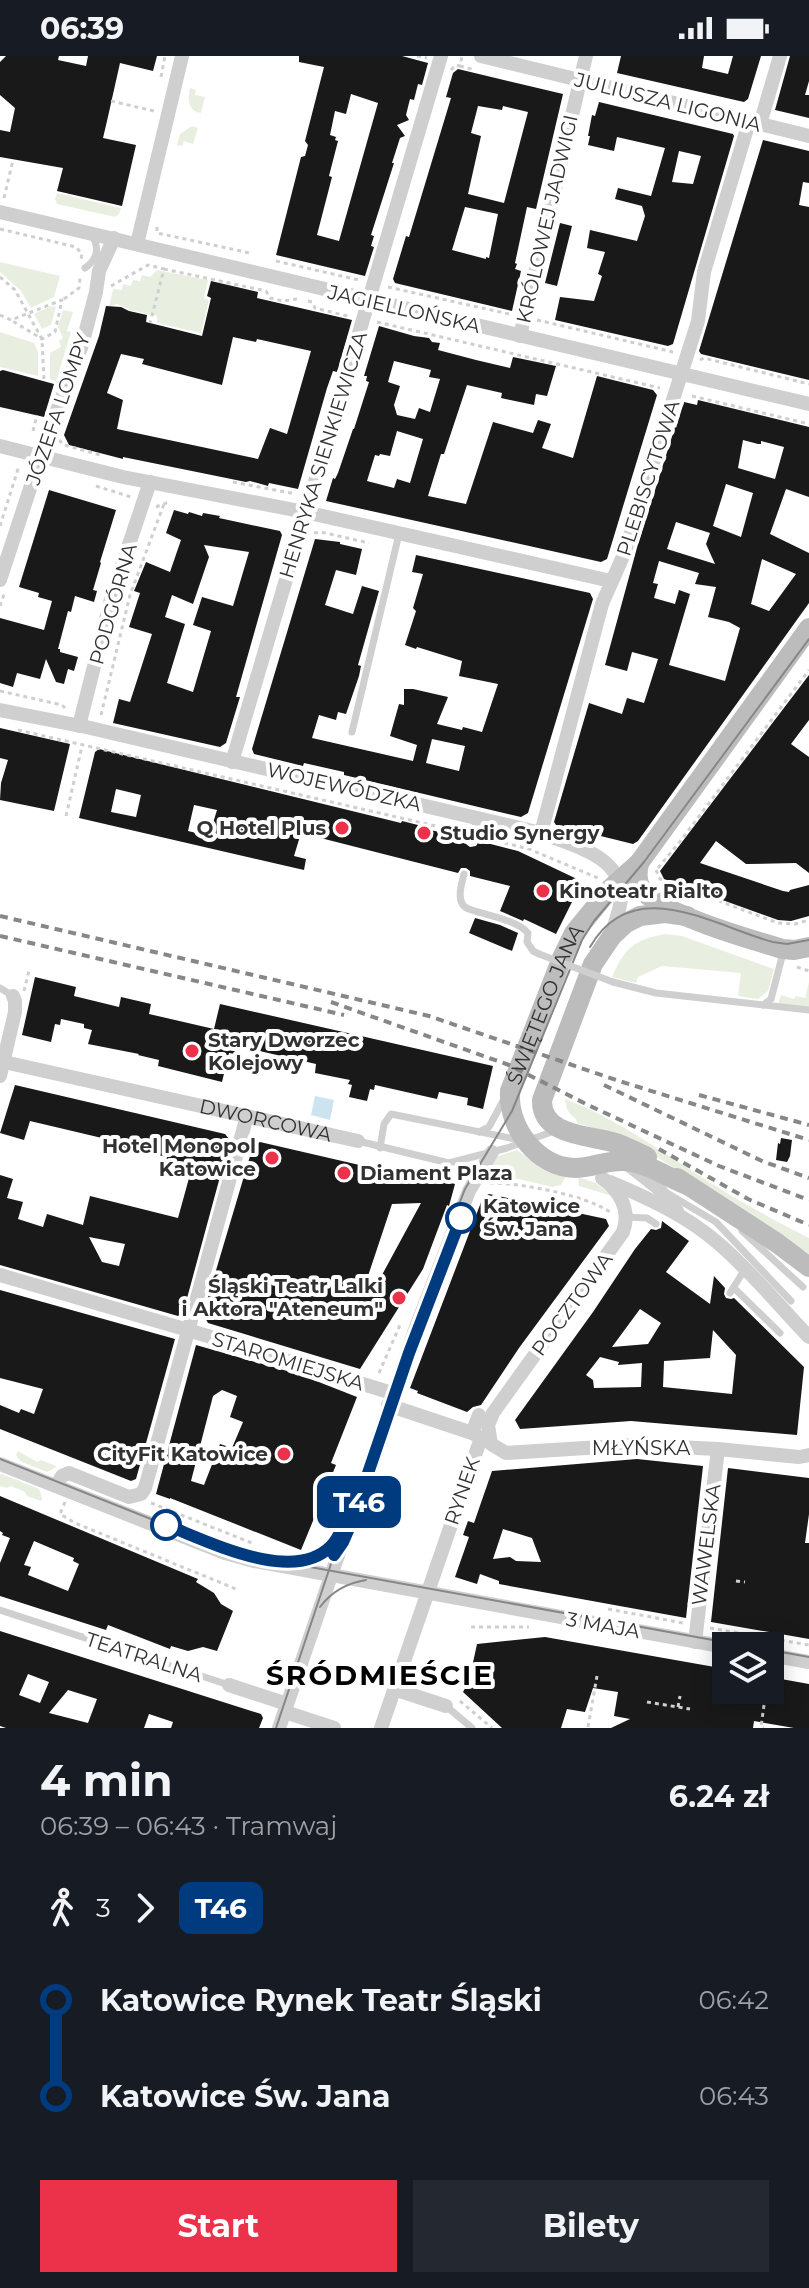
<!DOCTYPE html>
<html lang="pl">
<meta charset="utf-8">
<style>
:root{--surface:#171b24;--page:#242831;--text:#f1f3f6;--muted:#9ea1a6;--accent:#ec314a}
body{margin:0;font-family:Montserrat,sans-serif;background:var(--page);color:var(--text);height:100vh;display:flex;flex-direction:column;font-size:30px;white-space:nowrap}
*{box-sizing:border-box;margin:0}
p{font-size:26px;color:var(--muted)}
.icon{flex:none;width:44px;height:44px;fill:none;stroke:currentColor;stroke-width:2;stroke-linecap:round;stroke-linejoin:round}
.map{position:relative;height:1672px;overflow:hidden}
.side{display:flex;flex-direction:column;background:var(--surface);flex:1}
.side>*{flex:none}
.badge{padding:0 16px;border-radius:12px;font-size:28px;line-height:52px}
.buttons{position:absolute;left:712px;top:1576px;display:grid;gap:16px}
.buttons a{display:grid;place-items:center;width:72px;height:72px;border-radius:0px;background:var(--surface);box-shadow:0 4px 20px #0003;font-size:40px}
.map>.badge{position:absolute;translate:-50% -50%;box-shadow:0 0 0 4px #fff}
.legs{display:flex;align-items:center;gap:12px;height:88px;padding:0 40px;font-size:26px}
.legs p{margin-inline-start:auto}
.overview{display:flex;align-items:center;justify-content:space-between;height:136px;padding:0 40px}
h1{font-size:44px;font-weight:700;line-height:60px}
.cta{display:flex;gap:16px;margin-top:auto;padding:16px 40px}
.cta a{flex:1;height:92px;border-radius:0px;background:var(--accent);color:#fff;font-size:32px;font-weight:700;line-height:92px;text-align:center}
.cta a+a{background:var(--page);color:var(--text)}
ul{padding:0 40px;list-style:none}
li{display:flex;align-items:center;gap:28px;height:96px;font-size:30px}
li i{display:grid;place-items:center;width:12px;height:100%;margin:0 10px;background:currentColor}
li i::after{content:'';width:20px;height:20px;margin:-10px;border:6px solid;border-radius:50%;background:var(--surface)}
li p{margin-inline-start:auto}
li:first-child i{background:linear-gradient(#0000 50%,currentColor 0)}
li:last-child i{background:linear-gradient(currentColor 50%,#0000 0)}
.status{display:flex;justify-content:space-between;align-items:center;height:56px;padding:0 40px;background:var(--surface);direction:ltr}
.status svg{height:22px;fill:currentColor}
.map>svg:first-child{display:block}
</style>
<div class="status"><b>06:39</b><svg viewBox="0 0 49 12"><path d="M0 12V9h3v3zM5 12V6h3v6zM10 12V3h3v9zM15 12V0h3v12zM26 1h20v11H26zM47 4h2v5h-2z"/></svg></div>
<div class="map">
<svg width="809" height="1672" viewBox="0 0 809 1672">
<rect width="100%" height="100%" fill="#fff"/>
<!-- green -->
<g fill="#e9efe0">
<path d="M190 32 196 34 195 39 205 41 201 57C187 55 188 43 190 32Z"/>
<polygon points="192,70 198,72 193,88 184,85 182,90 177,89 180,78"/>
<polygon points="57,137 121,152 119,158 115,161 57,148 55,143"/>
<polygon points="0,206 60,220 54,241 31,252 21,235 0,216"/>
<polygon points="157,214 208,224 204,242 209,244 201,277 157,267 157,260 130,254 117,248 109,251 113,233 122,234 123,228 131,230 133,224 140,225 142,219 150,221"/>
<polygon points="51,250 56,251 51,269 42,273 34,258"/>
<polygon points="63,254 73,256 67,275 71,276 56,325 50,323 50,297 61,291 59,285 63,282 58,271"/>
<polygon points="0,276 34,287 38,296 38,320 0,311"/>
<path d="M665 878 682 880 774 913 768 935 758 943 738 940 741 917 662 910 638 921 636 927 612 921C625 892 633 884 665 878Z"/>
<polygon points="809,926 809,951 778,948 781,939 794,943 796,940 805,942"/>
<path d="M565 1043C618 1063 663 1097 711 1127 742 1147 776 1165 809 1182V1198L657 1101 603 1075 577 1067 576 1063C568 1057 566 1053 565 1043Z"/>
<polygon points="517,1094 535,1107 567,1118 561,1129 552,1131 519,1123 483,1121 496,1101"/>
<polygon points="578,1121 596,1127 612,1140 579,1130"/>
<polygon points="18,1395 37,1406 41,1404 56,1410 55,1412 47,1416 20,1405 16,1399"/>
<polygon points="2,1418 39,1433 42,1442 41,1445 27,1440 25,1436 11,1430 6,1432 0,1430 0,1419"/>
</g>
<!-- water -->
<polygon fill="#cde3ef" points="315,1040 334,1044 330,1064 311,1059"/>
<!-- building -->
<g fill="#191919" fill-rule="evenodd">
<polygon points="6,0 59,0 58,4 86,10 88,0 157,0 153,15 120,7 107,65 103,82 136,89 122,150 57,135 63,112 0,101 0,74 10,76 15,52 0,39 0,6"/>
<path d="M299 0H402L428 7 422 29 418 28 414 44 410 43 406 59 409 64 397 69 405 80 400 82 392 107H394L371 179 374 180 371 190 374 191 365 220 276 199 301 101 305 100 308 89 305 85 324 11 299 6ZM351 38 378 47 339 185 317 179 332 121 329 120 338 85 335 84 336 81 330 79 335 55 346 58Z"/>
<polygon points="621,0 704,0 702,12 728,18 733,0 761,0 748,43 744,46 617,17"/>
<polygon points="790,0 809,0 809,25 805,39 809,39 809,62 775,54"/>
<path d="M458 13 563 38 536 153 527 151 515 207 517 208 515 213 521 215 512 255 395 227 393 223 406 180 409 181 451 42 446 41 453 17ZM478 50 502 54 503 50 528 56 504 147 468 138 481 80 471 77ZM465 151 498 158 489 202 486 201V203L452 194Z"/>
<path d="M599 46 733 78 734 80 673 288 668 290 555 264 560 241 594 245 602 220 598 218 605 196 587 192 590 174 637 185 645 160 642 150 615 143 618 132 651 140 665 92 617 81 614 95 588 89 590 80H588L592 59 595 60ZM679 95 701 100 693 128 672 126Z"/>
<polygon points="763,84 809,95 809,127 803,126 799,149 809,151 809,324 701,298 699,295"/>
<polygon points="560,167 572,170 557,230 545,227"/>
<path d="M211 225 258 236 257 242 352 264 337 316 333 315 327 332 298 433 269 427 268 430 250 425 246 426 123 401V403L69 389 64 379 99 280 106 250 121 251 129 255 147 259 146 266 202 280 211 242 207 240ZM233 281 256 286 257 283 311 295 287 378 270 372 258 403 117 373 123 344 107 337 121 298 144 303 142 308 222 329Z"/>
<path d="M379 270 414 280 429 282 432 286 440 287 438 294 476 304 510 312 513 301 556 310 547 340 536 338 534 349 501 342 502 337 467 329 444 398H441L428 440 466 448 493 366 533 377 538 364 551 368 542 392 573 402 597 320 653 334 657 339 607 503 601 506 326 445 333 422 335 423 338 417 353 373H354L369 326 366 325 367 320H364ZM394 305 431 314 429 321 440 323 430 356 419 352 415 363 397 359 394 349 400 330 388 326ZM397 375 423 383 410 427 397 423 394 432 367 425 375 399 379 400 380 398 390 400Z"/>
<polygon points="3,314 54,328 44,361 0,351 0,315"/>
<path d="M698 344 809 371V441L786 433 770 478 809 497V547L638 785 633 788 556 769 554 766 589 647 622 658 627 642 644 647 658 603 632 596 627 615 605 609 638 488 675 371 676 372 684 346 697 349ZM743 384 758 388H761V385L784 391 775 423 738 412ZM726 428 753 437 741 481 713 470ZM676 466 710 477 706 488 715 508 667 493ZM762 503 796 518 769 555 751 548ZM659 505 699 517 695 528 716 531 708 561 729 566 740 572 725 625 669 609 690 538 679 534 675 548 654 542 658 528 653 527Z"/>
<polygon points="49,434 116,454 100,506 101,507 93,534 97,535 94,546 75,540 71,556 68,555 58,593 60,593 60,596 78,601 74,615 68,613 64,628 56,626 46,603 40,623 17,617 13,631 0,627 0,562 44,574 52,545 38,541 39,537 19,531"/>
<path d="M174 454 188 458 189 456 202 460 203 457 220 460 219 462 280 475 282 479 236 641H240L226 687 220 691 113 667 119 643 130 646 152 578 129 571 140 537 134 535 146 506 170 516 181 484 166 477ZM204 489 249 496 233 550 202 541 193 569 211 575 193 636 167 627 185 568 165 561 172 539 193 548 209 501Z"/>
<path d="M315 483 340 486V488L362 493 356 519 336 514 325 549 353 558 362 530 379 535 358 609 361 610 359 620 346 658 338 656 336 664 319 659 312 682 413 705 417 689 390 680 399 648 404 649V633H413L448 641 437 668 462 674 463 671 482 676 498 628 459 620 462 605 417 591 416 593 405 589 416 555 413 552 423 518 412 516 416 499 590 537 593 543 528 757 521 761 344 719V716L304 707 303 710 254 698 252 693ZM432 683 465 690 459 715 426 707Z"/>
<polygon points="809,619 809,664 791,688 809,701 809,817 796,807 746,808 716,785 700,807 783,835 789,836 790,834 809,829 809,860 791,865 778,864 664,823 660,815"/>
<polygon points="0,672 70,688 54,755 0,744 1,727 8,704 0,702"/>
<path d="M99 693 401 767 402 765 418 769 417 771 466 782V788L470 791 476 790 479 785 518 795 577 823 580 830 556 878 524 863 523 865 500 855 510 830 470 820V815L466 812H461L458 817 301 777 294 800 306 803 304 814 79 762 95 696ZM116 733 141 739 136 761 111 756ZM194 749 217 754 209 780 188 775Z"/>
<polygon points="475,862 500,869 518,877 512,895 469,877"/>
<polygon points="35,921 76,931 74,940 119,951 121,941 151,948 149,958 214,973 220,948 493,1010 483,1053 467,1049 468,1042 439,1036 437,1043 375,1029 374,1034 370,1033 367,1045 349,1041 352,1029 348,1028 350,1024 315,1017 316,1008 237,990 235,998 229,997 222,1026 158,1010 159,1004 138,999 139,998 88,988 92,974 84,972 84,968 61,963 60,969 55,968 51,986 22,979"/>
<path d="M15 1029 225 1078 230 1084 183 1257 178 1260 0 1209V1119L13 1123 7 1142 23 1146 18 1163 43 1171 47 1158 83 1169 90 1140 178 1162 194 1104 172 1108 166 1106 167 1101 123 1091V1087L30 1065 24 1084 0 1077ZM89 1181 125 1188 119 1210 102 1206Z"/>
<polygon points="781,1082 792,1084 790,1100 787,1106 776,1104 778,1087 780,1088"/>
<path d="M260 1086 420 1123 421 1120 455 1128 449 1150 447 1149 423 1213 360 1313 208 1267 203 1258 253 1090ZM421 1147 370 1241 362 1238 392 1148Z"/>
<polygon points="489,1138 606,1163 609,1170 519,1292 481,1349 473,1351 467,1356 417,1337 418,1335 410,1332 483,1141"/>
<path d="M662 1165 689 1185 666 1216 710 1248 714 1220 725 1232 724 1238 726 1242 731 1243 734 1242 804 1311 797 1379 631 1365 520 1373 515 1364 593 1256 635 1193 651 1173 656 1174 661 1172ZM640 1253 661 1267 648 1288 612 1291ZM713 1274 736 1299 732 1338 663 1331 664 1305 710 1302ZM600 1301 619 1306 618 1309 642 1307 641 1331 594 1332 593 1324 586 1319Z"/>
<polygon points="0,1234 175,1283 136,1423 131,1425 0,1373 0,1349 19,1357 21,1353 34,1358 43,1333 0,1322"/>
<path d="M196 1289 301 1319 357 1341 331 1407 336 1409 301 1494 170 1442V1443L156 1438ZM222 1334 237 1340 230 1361 243 1366 232 1392 220 1388 204 1429 191 1425 213 1340Z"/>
<path d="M637 1403 703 1410 686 1562 499 1528V1525L480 1518 477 1528 455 1521 469 1481 463 1479 468 1465 474 1467 492 1415ZM503 1473 532 1482 541 1506 516 1505 510 1501 493 1503Z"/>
<polygon points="728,1412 809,1422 809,1458 805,1487 809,1487 809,1583 711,1566"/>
<path d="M0 1440 198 1523 196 1526 214 1537 221 1548 233 1555 217 1595 203 1591 188 1595 171 1590 170 1593 108 1569 106 1574 0 1540V1507L10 1482 2 1479 3 1477 0 1475ZM34 1485 74 1502 73 1505 79 1508 68 1535 28 1519 31 1511 24 1509Z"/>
<path d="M0 1575 261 1658 263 1662 259 1672H171L173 1666 149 1658 144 1672H6L0 1670ZM28 1618 49 1626 40 1647 19 1639ZM68 1634 97 1643 88 1667 49 1657Z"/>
<polygon points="545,1581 726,1613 726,1634 770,1634 770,1621 809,1628 809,1672 794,1672 754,1665 753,1672 611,1672 630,1663 614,1660 618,1636 593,1632 585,1656 567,1653 561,1672 502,1672 463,1636 469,1625 477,1588"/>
</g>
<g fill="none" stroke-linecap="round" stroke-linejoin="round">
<!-- path -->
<g stroke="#cfcfcf" stroke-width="3" stroke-dasharray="4 4" stroke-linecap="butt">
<polyline points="417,0 427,2"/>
<polyline points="460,10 475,14"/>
<polyline points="451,14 456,9 460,10 462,0"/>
<polyline points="161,21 165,0"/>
<polyline points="111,45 154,55"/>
<polyline points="4,142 13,104"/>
<polyline points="157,171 157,177 250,197"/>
<polyline points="0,173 76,191 82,198 81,203"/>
<polyline points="276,205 359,224"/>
<polyline points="164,213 266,235 270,242 283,245 297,243"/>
<polyline points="0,221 15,234 42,283 44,325"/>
<polyline points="111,230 148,209 164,213 150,267"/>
<polyline points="388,231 509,258"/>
<polyline points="64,243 79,232 80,222"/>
<polyline points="308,245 312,246 315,252 351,261"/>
<polyline points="0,259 11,264 62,244 55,276 42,283 11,264"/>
<polyline points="537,264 673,296"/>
<polyline points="377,266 660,332"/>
<polyline points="700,304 704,302 809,328"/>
<polyline points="692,340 809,368"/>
<polyline points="33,375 37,359"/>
<polyline points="59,384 64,389 100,399"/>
<polyline points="233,426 296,438"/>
<polyline points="96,430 131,441"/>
<polyline points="156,451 171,445"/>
<polyline points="0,470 19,410"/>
<polyline points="314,477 321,476 369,487"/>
<polyline points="0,550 4,538"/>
<polyline points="0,635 62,649 65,652"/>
<polyline points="101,659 130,539 164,448"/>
<polyline points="18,674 462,776"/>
<polyline points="66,760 82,690"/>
<polyline points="481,781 529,793 598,822"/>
<polyline points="658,812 682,783 809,614"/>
<polyline points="656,814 660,823 778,867 795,868 809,864"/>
<polyline points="797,911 809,915"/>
<polyline points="24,935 29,915"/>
<path d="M490 1127C521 1127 585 1139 610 1156"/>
<polyline points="379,1317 400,1269"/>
<polyline points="65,1446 60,1458 75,1467 236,1533"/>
<polyline points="151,1447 252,1487"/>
<polyline points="736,1525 745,1526"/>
<polyline points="608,1553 683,1567"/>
<polyline points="471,1571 529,1571"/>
<polyline points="710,1572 809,1589"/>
<polyline points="460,1645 492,1672"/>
<polyline points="647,1646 690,1653"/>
<polyline points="764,1649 761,1671 764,1672"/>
<polyline points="678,1651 680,1640"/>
<polyline points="588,1671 597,1620"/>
</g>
<!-- lane -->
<g stroke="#cfcfcf" stroke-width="7">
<path d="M85 212C98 203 100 191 91 178"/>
<polyline points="352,676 399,478"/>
<polyline points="472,785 477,762"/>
<path d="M464 818C462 827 457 841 463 849 469 858 513 860 528 877L527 886 533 895 539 898"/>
<polyline points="613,926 656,937 809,954"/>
<polyline points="0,932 13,940"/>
<polyline points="763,949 771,943 783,897"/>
<polyline points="479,1076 489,1071 504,1043"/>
<polyline points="358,1085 449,1107 507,1092 557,1074"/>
<polyline points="380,1092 384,1068 391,1058 520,1084"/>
<polyline points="667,1137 716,1166 791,1245"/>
<polyline points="626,1161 647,1162 656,1168"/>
<polyline points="742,1175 803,1231"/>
<polyline points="734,1232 780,1277"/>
<polyline points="730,1237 745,1213"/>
<polyline points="0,1554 229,1629"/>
<polyline points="446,1650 472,1672"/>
</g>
<!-- street -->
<g stroke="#cfcfcf" stroke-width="14">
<polyline points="481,0 809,80"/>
<polyline points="760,68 780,0"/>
<polyline points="0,156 809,348"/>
<polyline points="137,188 182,0"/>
<polyline points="520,280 586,0"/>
<polyline points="0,390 123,421 305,456 611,525"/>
<polyline points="0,524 47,381 82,289 96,236 99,215 114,182"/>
<path d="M0 654 86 671 541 777C572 789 624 800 621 843 620 855 614 867 612 879"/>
<polyline points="79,670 112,539 150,426"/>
<polyline points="232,706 441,0"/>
<polyline points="541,777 602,548 624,498 698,265 704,216 749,66"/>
<path id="s1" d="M4 1006 358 1085"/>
<polyline points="0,1020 15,956 15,945 13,940"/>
<polyline points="629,1109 658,1132 677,1155"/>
<path d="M602 1122C620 1135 631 1154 623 1176L493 1357 488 1369 491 1388 506 1397 633 1389 718 1393 799 1401 809 1399"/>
<path d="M610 1126C648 1142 687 1160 718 1187 751 1215 779 1250 809 1281"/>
<polyline points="0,1219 188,1274 392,1337"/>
<polyline points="472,1377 479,1359"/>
<polyline points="0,1408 225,1497 254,1505 726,1591"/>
<polyline points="56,1430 62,1420 69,1417 129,1441 141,1438 145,1432 247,1060"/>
<polyline points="695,1586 718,1393"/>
<polyline points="770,1599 809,1606"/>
<polyline points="229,1629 287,1648"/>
<polyline points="394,1633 446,1650"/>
<polyline points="285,1656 334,1672"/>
<polyline points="279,1672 416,1271 469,1135 492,1096"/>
<polyline points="381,1672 481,1382 472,1377 388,1349"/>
</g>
<!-- secondary -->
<g stroke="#bcbcbc" stroke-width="20">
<path d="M639 807C637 816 636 824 641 832 657 857 752 884 783 893L794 894 809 891"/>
<path d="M647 1101C636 1096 624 1089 612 1086 586 1079 541 1079 542 1044L593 908 612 880 626 867 640 860 665 857 687 860"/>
<polyline points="677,1122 777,1187 809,1211"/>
<path id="s2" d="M687 1129C667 1121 645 1106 624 1105 607 1104 591 1112 575 1112 537 1111 508 1072 510 1035L562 902 574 877 610 833 639 807 809 572"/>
</g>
<!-- tram -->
<g stroke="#878787" stroke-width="2">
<path d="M590 891C633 816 713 870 773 886L787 888 809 884"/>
<polyline points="0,1403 166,1469 255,1501 746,1590"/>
<path d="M320 1551C332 1535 347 1527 366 1524"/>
<polyline points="770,1594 809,1601"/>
<polyline points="276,1672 403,1293 465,1133 512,1055 582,884 594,865 644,806 809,583"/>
</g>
<!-- rail -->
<g stroke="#878787" stroke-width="4" stroke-dasharray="8 6" stroke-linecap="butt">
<polyline points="0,860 429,960 616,1024 809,1084"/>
<polyline points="0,880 344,959"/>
<polyline points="331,946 509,1009 588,1049 719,1110 809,1144"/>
<polyline points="604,1029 762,1105 809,1122"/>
<polyline points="699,1039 809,1069"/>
<polyline points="659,1093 748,1143 809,1169"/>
</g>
<!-- lane-bridge -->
<polyline stroke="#cfcfcf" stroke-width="7" points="539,898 613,926"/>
</g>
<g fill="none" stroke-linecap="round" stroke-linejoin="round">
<defs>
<path id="line-1" d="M166 1469C208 1485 293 1529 331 1490 338 1483 342 1473 346 1463L334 1499 343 1486 350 1470 409 1297 461 1162"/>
</defs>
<!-- line-1 casing -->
<use href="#line-1" stroke="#fff" stroke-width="18"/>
<!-- line-1 -->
<use href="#line-1" stroke="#003b80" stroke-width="12"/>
</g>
<!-- markers -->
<g fill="#ec314a" stroke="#fff" stroke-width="3">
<circle cx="342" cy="772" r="8"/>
<circle cx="424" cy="777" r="8"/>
<circle cx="543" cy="835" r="8"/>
<circle cx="192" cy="995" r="8"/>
<circle cx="272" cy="1102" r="8"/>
<circle cx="344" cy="1117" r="8"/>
<circle cx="399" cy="1242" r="8"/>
<circle cx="284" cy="1398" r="8"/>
</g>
<g fill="#fff" stroke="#003b80" stroke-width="4">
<circle cx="461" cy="1162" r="14"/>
<circle cx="166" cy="1469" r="14"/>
</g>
<g text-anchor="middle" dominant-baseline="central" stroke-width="8" stroke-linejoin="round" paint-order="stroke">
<!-- street labels -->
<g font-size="20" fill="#323232" stroke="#fff">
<text transform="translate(668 46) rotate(14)">JULIUSZA LIGONIA</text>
<text transform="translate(547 163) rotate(-77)">KRÓLOWEJ JADWIGI</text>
<text transform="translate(404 253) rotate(13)">JAGIELLOŃSKA</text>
<text transform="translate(58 353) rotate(-71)">JÓZEFA LOMPY</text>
<text transform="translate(323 399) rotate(-73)">HENRYKA SIENKIEWICZA</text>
<text transform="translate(648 422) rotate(-72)">PLEBISCYTOWA</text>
<text transform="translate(113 548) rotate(-74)">PODGÓRNA</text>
<text transform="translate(344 731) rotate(13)">WOJEWÓDZKA</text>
<text stroke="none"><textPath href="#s2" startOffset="322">ŚWIĘTEGO JANA</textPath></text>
<text stroke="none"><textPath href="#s1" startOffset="268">DWORCOWA</textPath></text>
<text transform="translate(572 1248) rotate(-54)">POCZTOWA</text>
<text transform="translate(288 1305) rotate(17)">STAROMIEJSKA</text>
<text x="641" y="1392">MŁYŃSKA</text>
<text transform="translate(462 1435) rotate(-71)">RYNEK</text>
<text transform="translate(706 1489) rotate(-83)">WAWELSKA</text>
<text transform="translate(603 1569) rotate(10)">3 MAJA</text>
<text transform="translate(144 1601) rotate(18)">TEATRALNA</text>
</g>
<!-- poi labels -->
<g font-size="20" font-weight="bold" fill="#323232" stroke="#fff" text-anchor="end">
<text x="326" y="772">Q Hotel Plus</text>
<text x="440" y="777" text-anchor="start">Studio Synergy</text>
<text x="559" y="835" text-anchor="start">Kinoteatr Rialto</text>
<text x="208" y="984" text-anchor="start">Stary Dworzec<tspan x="208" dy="23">Kolejowy</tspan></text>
<text x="256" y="1090">Hotel Monopol<tspan x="256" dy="23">Katowice</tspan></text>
<text x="360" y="1117" text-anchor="start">Diament Plaza</text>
<text x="383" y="1230">Śląski Teatr Lalki<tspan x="383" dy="23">i Aktora "Ateneum"</tspan></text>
<text x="268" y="1398">CityFit Katowice</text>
</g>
<!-- stop labels -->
<g font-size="20" font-weight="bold" fill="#323232" stroke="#fff" text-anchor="start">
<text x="483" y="1150">Katowice<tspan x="483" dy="23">Św. Jana</tspan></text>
</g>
<!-- district labels -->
<g font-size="28" font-weight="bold" letter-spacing="2" fill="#000" stroke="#fff">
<text x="380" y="1619">ŚRÓDMIEŚCIE</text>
</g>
</g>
</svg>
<div class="buttons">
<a><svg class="icon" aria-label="layers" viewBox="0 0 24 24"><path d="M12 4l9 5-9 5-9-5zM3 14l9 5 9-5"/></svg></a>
</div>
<b class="badge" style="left:359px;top:1446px;background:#003b80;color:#fff">T46</b>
</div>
<section class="side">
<div class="overview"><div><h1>4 min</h1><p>06:39 – 06:43 · Tramwaj</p></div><b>6.24 zł</b></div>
<div class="legs"><svg class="icon" aria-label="walk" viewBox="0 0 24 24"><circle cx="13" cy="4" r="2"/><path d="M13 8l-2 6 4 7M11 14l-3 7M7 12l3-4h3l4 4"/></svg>3<svg class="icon" aria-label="forward" viewBox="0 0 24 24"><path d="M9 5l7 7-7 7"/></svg><b class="badge" style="background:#003b80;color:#fff">T46</b></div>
<ul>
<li><i style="color:#003b80"></i><b>Katowice Rynek Teatr Śląski</b><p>06:42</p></li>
<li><i style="color:#003b80"></i><b>Katowice Św. Jana</b><p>06:43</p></li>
</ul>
<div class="cta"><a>Start</a><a>Bilety</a></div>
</section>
